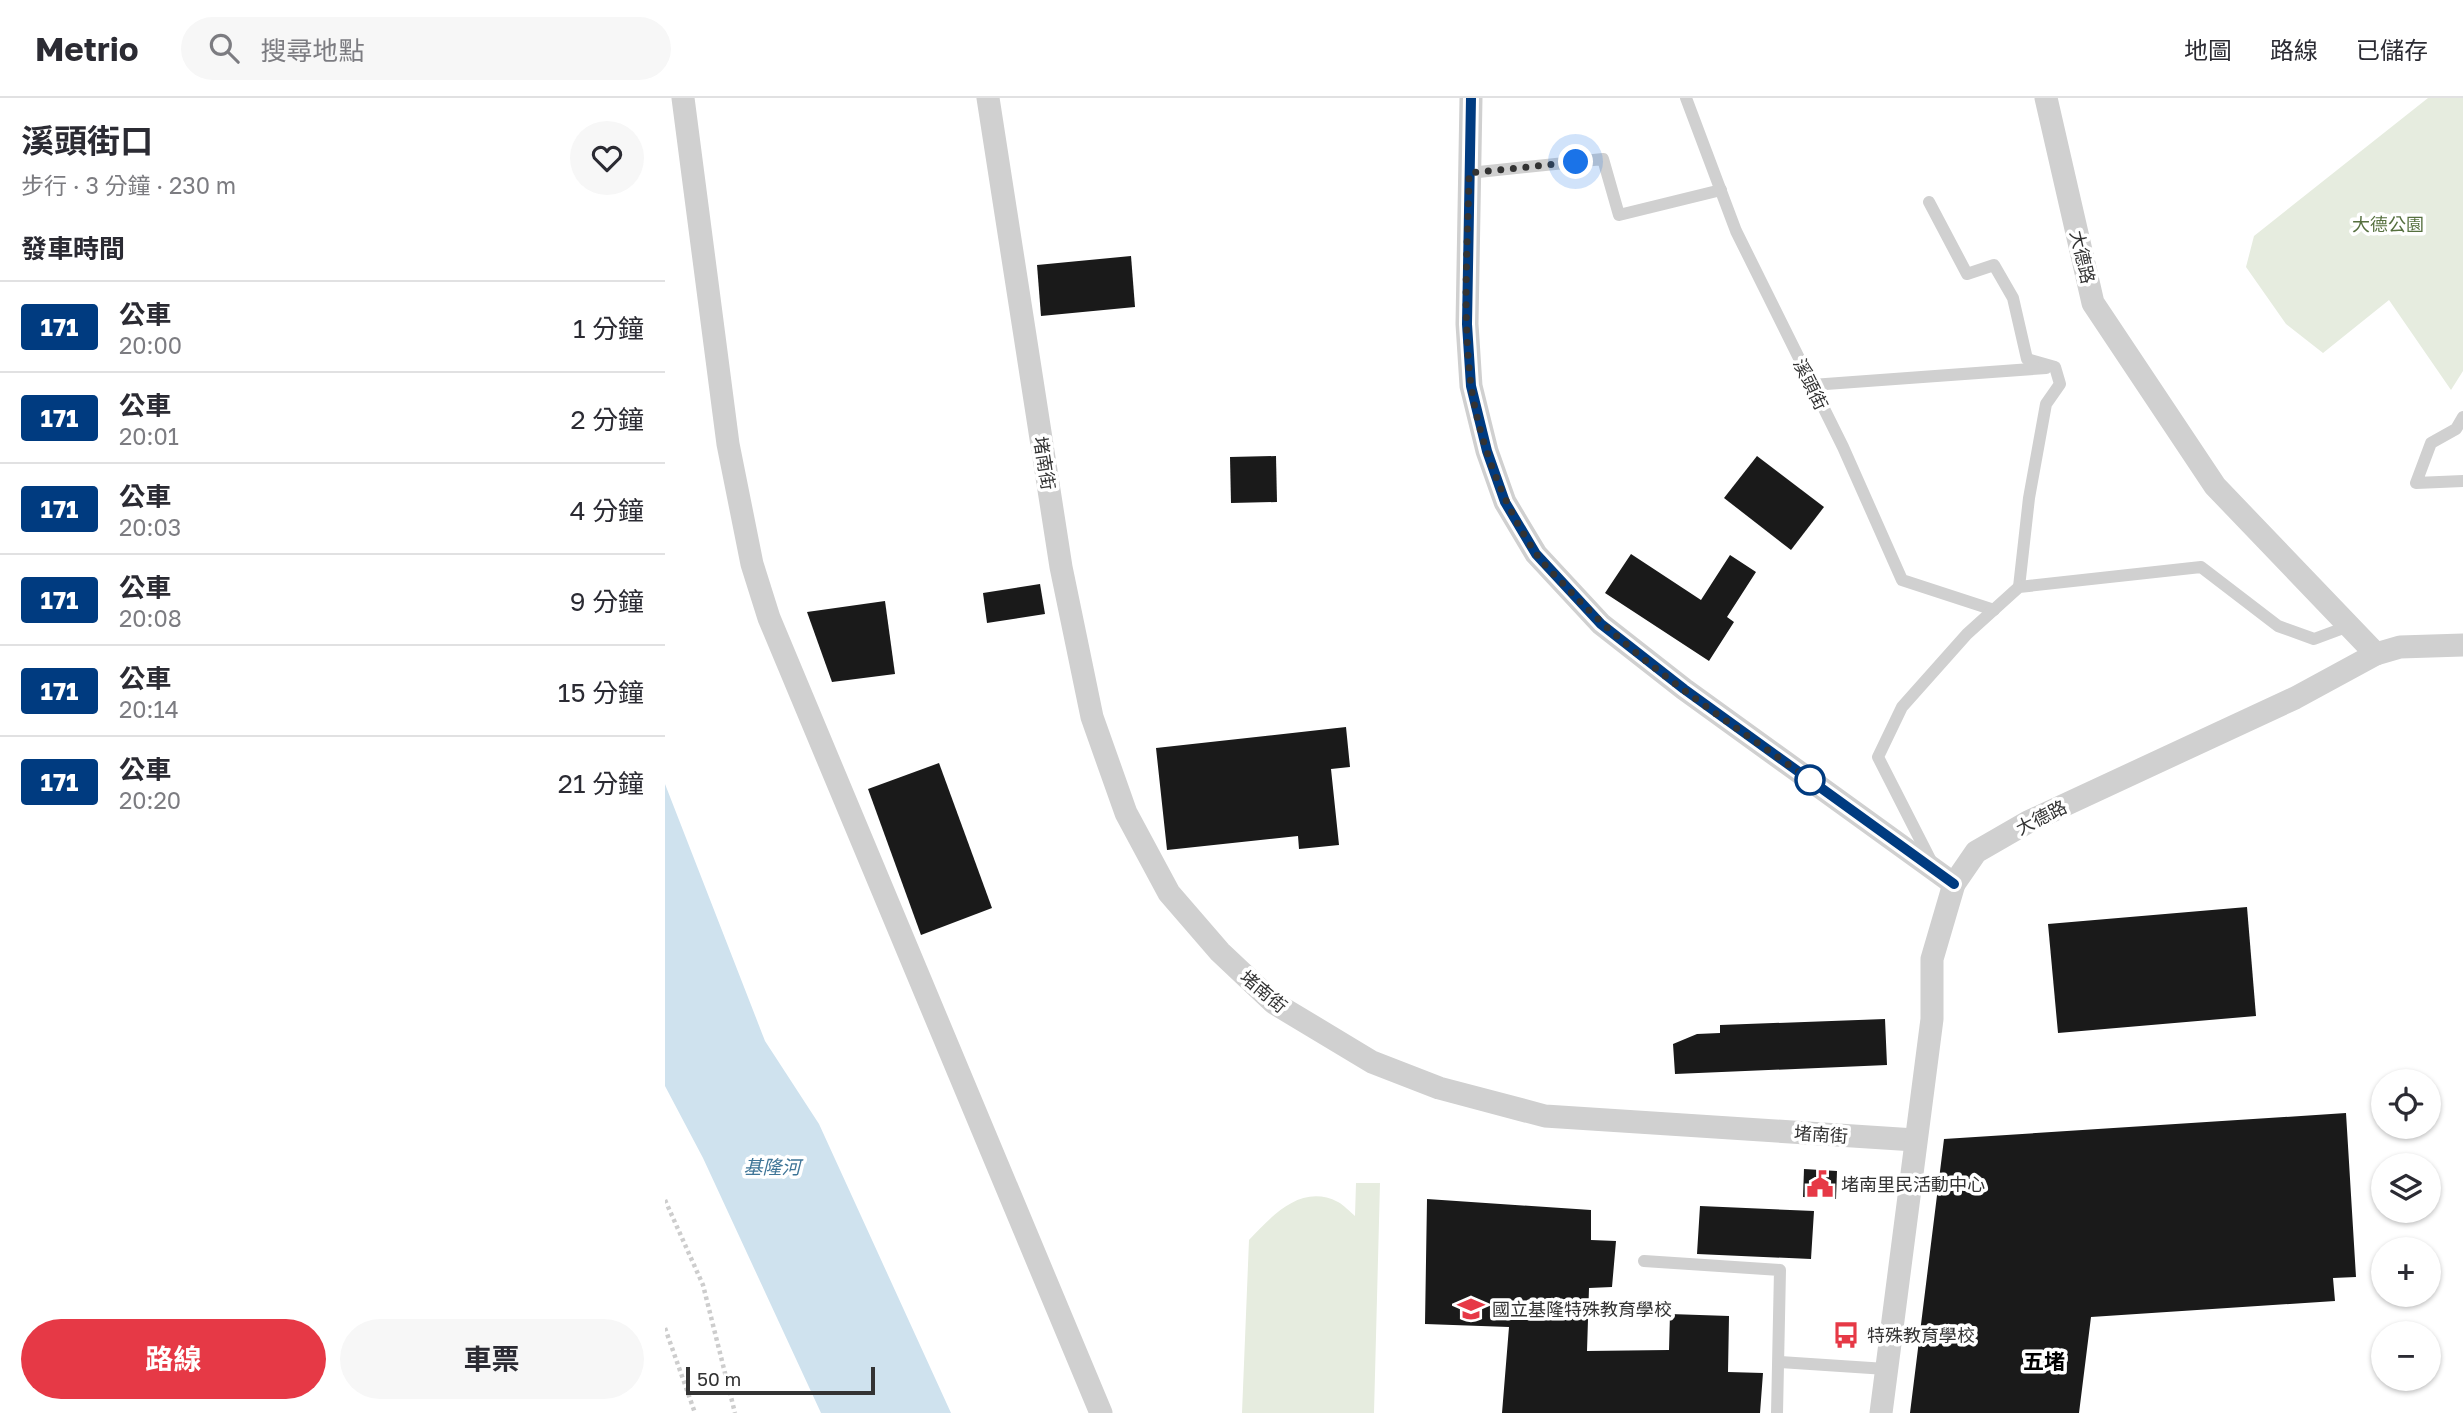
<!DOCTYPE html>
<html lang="zh-TW">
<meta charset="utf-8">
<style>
:root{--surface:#fff;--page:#f7f7f7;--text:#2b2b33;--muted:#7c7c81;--line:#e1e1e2;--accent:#e63946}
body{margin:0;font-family:"Golos Text","Noto Sans TC",sans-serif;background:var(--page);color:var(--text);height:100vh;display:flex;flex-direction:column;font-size:26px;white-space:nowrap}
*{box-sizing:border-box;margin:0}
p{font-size:23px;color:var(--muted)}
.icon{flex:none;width:38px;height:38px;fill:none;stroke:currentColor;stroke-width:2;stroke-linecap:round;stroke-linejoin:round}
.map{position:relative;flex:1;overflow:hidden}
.drawer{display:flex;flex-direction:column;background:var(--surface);width:665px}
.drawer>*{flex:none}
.badge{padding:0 14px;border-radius:5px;font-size:24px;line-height:46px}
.buttons{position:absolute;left:1706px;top:971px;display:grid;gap:14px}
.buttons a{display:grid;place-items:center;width:70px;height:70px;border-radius:50%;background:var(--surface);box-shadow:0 2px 5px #0004;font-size:35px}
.scale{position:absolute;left:21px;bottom:18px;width:189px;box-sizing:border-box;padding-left:7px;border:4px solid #333;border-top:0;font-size:19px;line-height:24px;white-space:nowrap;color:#333;-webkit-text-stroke:5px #fff;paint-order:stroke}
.you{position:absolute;width:35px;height:35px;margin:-18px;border:5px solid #fff;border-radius:50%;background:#1a73e8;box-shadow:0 0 0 10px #1a73e833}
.map>.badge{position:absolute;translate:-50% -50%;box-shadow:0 0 0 4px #fff}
h2{padding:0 21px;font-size:26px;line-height:63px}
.round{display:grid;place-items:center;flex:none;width:74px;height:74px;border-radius:37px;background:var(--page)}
.headline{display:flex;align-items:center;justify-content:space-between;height:119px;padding:0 21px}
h1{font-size:33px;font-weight:700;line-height:52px}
.cta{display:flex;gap:14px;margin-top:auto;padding:14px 21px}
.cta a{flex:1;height:80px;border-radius:42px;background:var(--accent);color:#fff;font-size:28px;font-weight:700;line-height:80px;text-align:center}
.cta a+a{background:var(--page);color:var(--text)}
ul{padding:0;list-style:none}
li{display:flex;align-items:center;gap:21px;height:91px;padding:0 21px;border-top:2px solid var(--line)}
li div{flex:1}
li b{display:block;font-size:26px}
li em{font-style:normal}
li .badge{min-width:77px;font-weight:700;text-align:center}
header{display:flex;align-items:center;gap:42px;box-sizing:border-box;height:98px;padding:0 35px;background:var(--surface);border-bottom:2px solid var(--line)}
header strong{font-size:33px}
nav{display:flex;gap:38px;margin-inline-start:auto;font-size:24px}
.search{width:490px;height:63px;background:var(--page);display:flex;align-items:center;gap:18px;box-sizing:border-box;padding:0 24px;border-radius:38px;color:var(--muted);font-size:26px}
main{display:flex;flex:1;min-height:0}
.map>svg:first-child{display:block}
</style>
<header>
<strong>Metrio</strong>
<div class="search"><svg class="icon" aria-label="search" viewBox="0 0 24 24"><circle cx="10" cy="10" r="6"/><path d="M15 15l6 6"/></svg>搜尋地點</div>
<nav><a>地圖</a><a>路線</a><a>已儲存</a></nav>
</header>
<main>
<section class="drawer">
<div class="headline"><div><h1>溪頭街口</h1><p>步行 · 3 分鐘 · 230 m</p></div><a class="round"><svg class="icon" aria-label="heart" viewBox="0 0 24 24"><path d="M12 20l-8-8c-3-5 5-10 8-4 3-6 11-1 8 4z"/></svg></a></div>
<h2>發車時間</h2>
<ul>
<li><span class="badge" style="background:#003b80;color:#fff">171</span><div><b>公車</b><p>20:00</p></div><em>1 分鐘</em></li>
<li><span class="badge" style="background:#003b80;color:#fff">171</span><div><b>公車</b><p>20:01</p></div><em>2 分鐘</em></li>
<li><span class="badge" style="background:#003b80;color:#fff">171</span><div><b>公車</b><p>20:03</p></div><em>4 分鐘</em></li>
<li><span class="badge" style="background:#003b80;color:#fff">171</span><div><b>公車</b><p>20:08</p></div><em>9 分鐘</em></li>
<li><span class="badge" style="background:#003b80;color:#fff">171</span><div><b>公車</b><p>20:14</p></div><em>15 分鐘</em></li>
<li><span class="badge" style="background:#003b80;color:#fff">171</span><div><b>公車</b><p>20:20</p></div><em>21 分鐘</em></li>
</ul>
<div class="cta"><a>路線</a><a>車票</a></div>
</section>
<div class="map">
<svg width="1798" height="1315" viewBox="0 0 1798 1315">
<rect width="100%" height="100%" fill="#fff"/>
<!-- green -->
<g fill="#e6ecdf">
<polygon points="1763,0 1798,0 1798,273 1786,292 1724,202 1658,255 1621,226 1581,169 1589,138"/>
<path d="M691 1085H715L709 1315H577L584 1142C607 1118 636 1085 673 1104 679 1107 685 1114 690 1118Z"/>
</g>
<!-- water -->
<polygon fill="#cfe2ee" points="0,686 100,943 154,1026 286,1315 156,1315 38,1060 0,988"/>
<!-- building -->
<g fill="#1a1a1a">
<polygon points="466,158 470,209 376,218 372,167"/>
<polygon points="611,358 612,404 566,405 565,359"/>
<polygon points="1092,358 1159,409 1126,452 1059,400"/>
<polygon points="966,456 1036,502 1065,457 1091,474 1062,519 1069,524 1044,563 940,495"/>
<polygon points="375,486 380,516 322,525 318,495"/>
<polygon points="220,503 230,576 167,584 142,514"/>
<polygon points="681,629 685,669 666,671 674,747 634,751 633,738 502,752 491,650"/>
<polygon points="274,665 327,810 256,837 203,691"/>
<polygon points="1582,809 1591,918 1393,935 1383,826"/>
<polygon points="1220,921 1222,967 1010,976 1008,946 1032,936 1055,935 1055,927"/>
<polygon points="1681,1015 1691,1179 1668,1180 1670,1203 1426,1219 1414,1315 1245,1315 1279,1041"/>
<polygon points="1139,1071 1172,1073 1171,1101 1138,1099"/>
<polygon points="762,1101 926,1112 926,1142 951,1143 947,1189 924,1190 922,1253 1004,1252 1005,1216 1064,1218 1063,1274 1098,1275 1095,1315 837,1315 844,1229 760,1226"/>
<polygon points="1035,1108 1149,1113 1146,1161 1032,1156"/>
</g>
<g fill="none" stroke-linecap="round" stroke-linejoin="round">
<!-- path -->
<g stroke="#cdcdcd" stroke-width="4.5" stroke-dasharray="3.5 3.5" stroke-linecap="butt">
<polyline points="0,1102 38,1187 70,1315"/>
<polyline points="0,1230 30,1315"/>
</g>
<!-- service -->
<g stroke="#d0d0d0" stroke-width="12">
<polyline points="1021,0 1071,133 1178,349 1237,482 1329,512"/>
<polyline points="804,75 938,61 954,117 1056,92"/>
<polyline points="1264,104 1302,176 1329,167 1348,200 1362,261 1390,269 1395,286 1381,306 1364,400 1354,489"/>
<polyline points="1147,287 1381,270"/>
<polyline points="1798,319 1791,331 1766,345 1751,385 1798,383"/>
<polyline points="1267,765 1213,659 1237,609 1302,536 1354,489 1536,469 1613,528 1649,541 1684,528"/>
<polyline points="979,1163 1115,1172 1112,1315"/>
<polyline points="1115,1264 1221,1271"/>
</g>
<!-- minor -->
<g stroke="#d0d0d0" stroke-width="23">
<polyline points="18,0 63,346 87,466 104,520 436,1315"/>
<polyline points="323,0 396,469 427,619 461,715 504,795 555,854 609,905 707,964 774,990 880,1018 1250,1042"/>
<polyline points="806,0 802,226 806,288 822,353 840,404 871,456 936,526 1019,591 1289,786"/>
<polyline points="1381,0 1428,205 1550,388 1711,556"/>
<polyline points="1216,1315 1267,921 1267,861 1289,786 1311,754 1363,724 1630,600 1711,556 1735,549 1798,547"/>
</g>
</g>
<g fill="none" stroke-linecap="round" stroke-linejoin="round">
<defs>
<polyline id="line" points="806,0 802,226 806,288 822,353 840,404 871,456 936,526 1019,591 1289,786"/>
</defs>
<!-- line casing -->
<use href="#line" stroke="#fff" stroke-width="16"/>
<!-- line -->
<use href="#line" stroke="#003b80" stroke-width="10"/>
<!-- walk -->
<path stroke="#333" stroke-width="7" stroke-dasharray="0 12.6" d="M911 64 804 75C803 145 797 217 806 287 814 343 838 407 870 454 879 468 894 481 905 493 974 567 1066 625 1145 682"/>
</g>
<!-- icons -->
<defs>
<symbol id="civic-bare" viewBox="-9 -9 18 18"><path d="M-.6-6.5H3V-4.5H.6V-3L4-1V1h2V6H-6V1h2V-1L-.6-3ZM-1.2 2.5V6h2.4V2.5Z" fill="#e63946" stroke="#fff" stroke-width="2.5" paint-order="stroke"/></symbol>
<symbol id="school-bare" viewBox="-9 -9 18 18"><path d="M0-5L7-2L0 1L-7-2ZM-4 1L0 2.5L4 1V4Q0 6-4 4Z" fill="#e63946" stroke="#fff" stroke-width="2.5" paint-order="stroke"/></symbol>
<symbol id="bus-bare" viewBox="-9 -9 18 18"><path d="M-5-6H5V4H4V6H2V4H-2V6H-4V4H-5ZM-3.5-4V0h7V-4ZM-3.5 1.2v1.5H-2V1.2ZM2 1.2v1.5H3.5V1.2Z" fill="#e63946" stroke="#fff" stroke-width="2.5" paint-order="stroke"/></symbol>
</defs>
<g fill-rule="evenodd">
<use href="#civic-bare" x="1136" y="1067" width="38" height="38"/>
<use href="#school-bare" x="787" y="1192" width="38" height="38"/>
<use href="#bus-bare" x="1162" y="1218" width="38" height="38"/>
</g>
<!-- markers -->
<circle fill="#fff" stroke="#003b80" stroke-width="3.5" cx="1145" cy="682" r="14"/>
<g text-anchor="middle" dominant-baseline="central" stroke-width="7" stroke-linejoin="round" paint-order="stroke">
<!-- park labels -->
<g font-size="18" fill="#56703f" stroke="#fff">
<text x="1723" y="126">大德公園</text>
</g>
<!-- street labels -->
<g font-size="18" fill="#333" stroke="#fff">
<text transform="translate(1418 159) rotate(77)">大德路</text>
<text transform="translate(1146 286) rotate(64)">溪頭街</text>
<text transform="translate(380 365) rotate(81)">堵南街</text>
<text transform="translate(1376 719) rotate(-27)">大德路</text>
<text transform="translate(599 893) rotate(40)">堵南街</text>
<text transform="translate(1156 1036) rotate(4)">堵南街</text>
</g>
<!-- poi labels -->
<g font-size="18" fill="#333" stroke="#fff" text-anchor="start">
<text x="1176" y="1086">堵南里民活動中心</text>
<text x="827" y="1211">國立基隆特殊教育學校</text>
<text x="1202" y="1237">特殊教育學校</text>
</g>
<!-- water labels -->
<g font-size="19" font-style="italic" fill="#3f7597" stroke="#fff">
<text x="107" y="1068">基隆河</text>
</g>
<!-- quarter labels -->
<g font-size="21" font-weight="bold" fill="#000" stroke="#fff">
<text x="1379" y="1263">五堵</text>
</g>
</g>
</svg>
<div class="buttons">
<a><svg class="icon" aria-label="locate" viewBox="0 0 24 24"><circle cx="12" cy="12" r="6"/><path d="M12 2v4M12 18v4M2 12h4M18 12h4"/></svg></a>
<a><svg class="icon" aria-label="layers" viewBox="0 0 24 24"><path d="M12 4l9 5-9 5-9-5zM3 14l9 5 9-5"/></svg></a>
<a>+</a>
<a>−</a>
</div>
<div class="scale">50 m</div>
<div class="you" style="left:911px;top:64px"></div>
</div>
</main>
